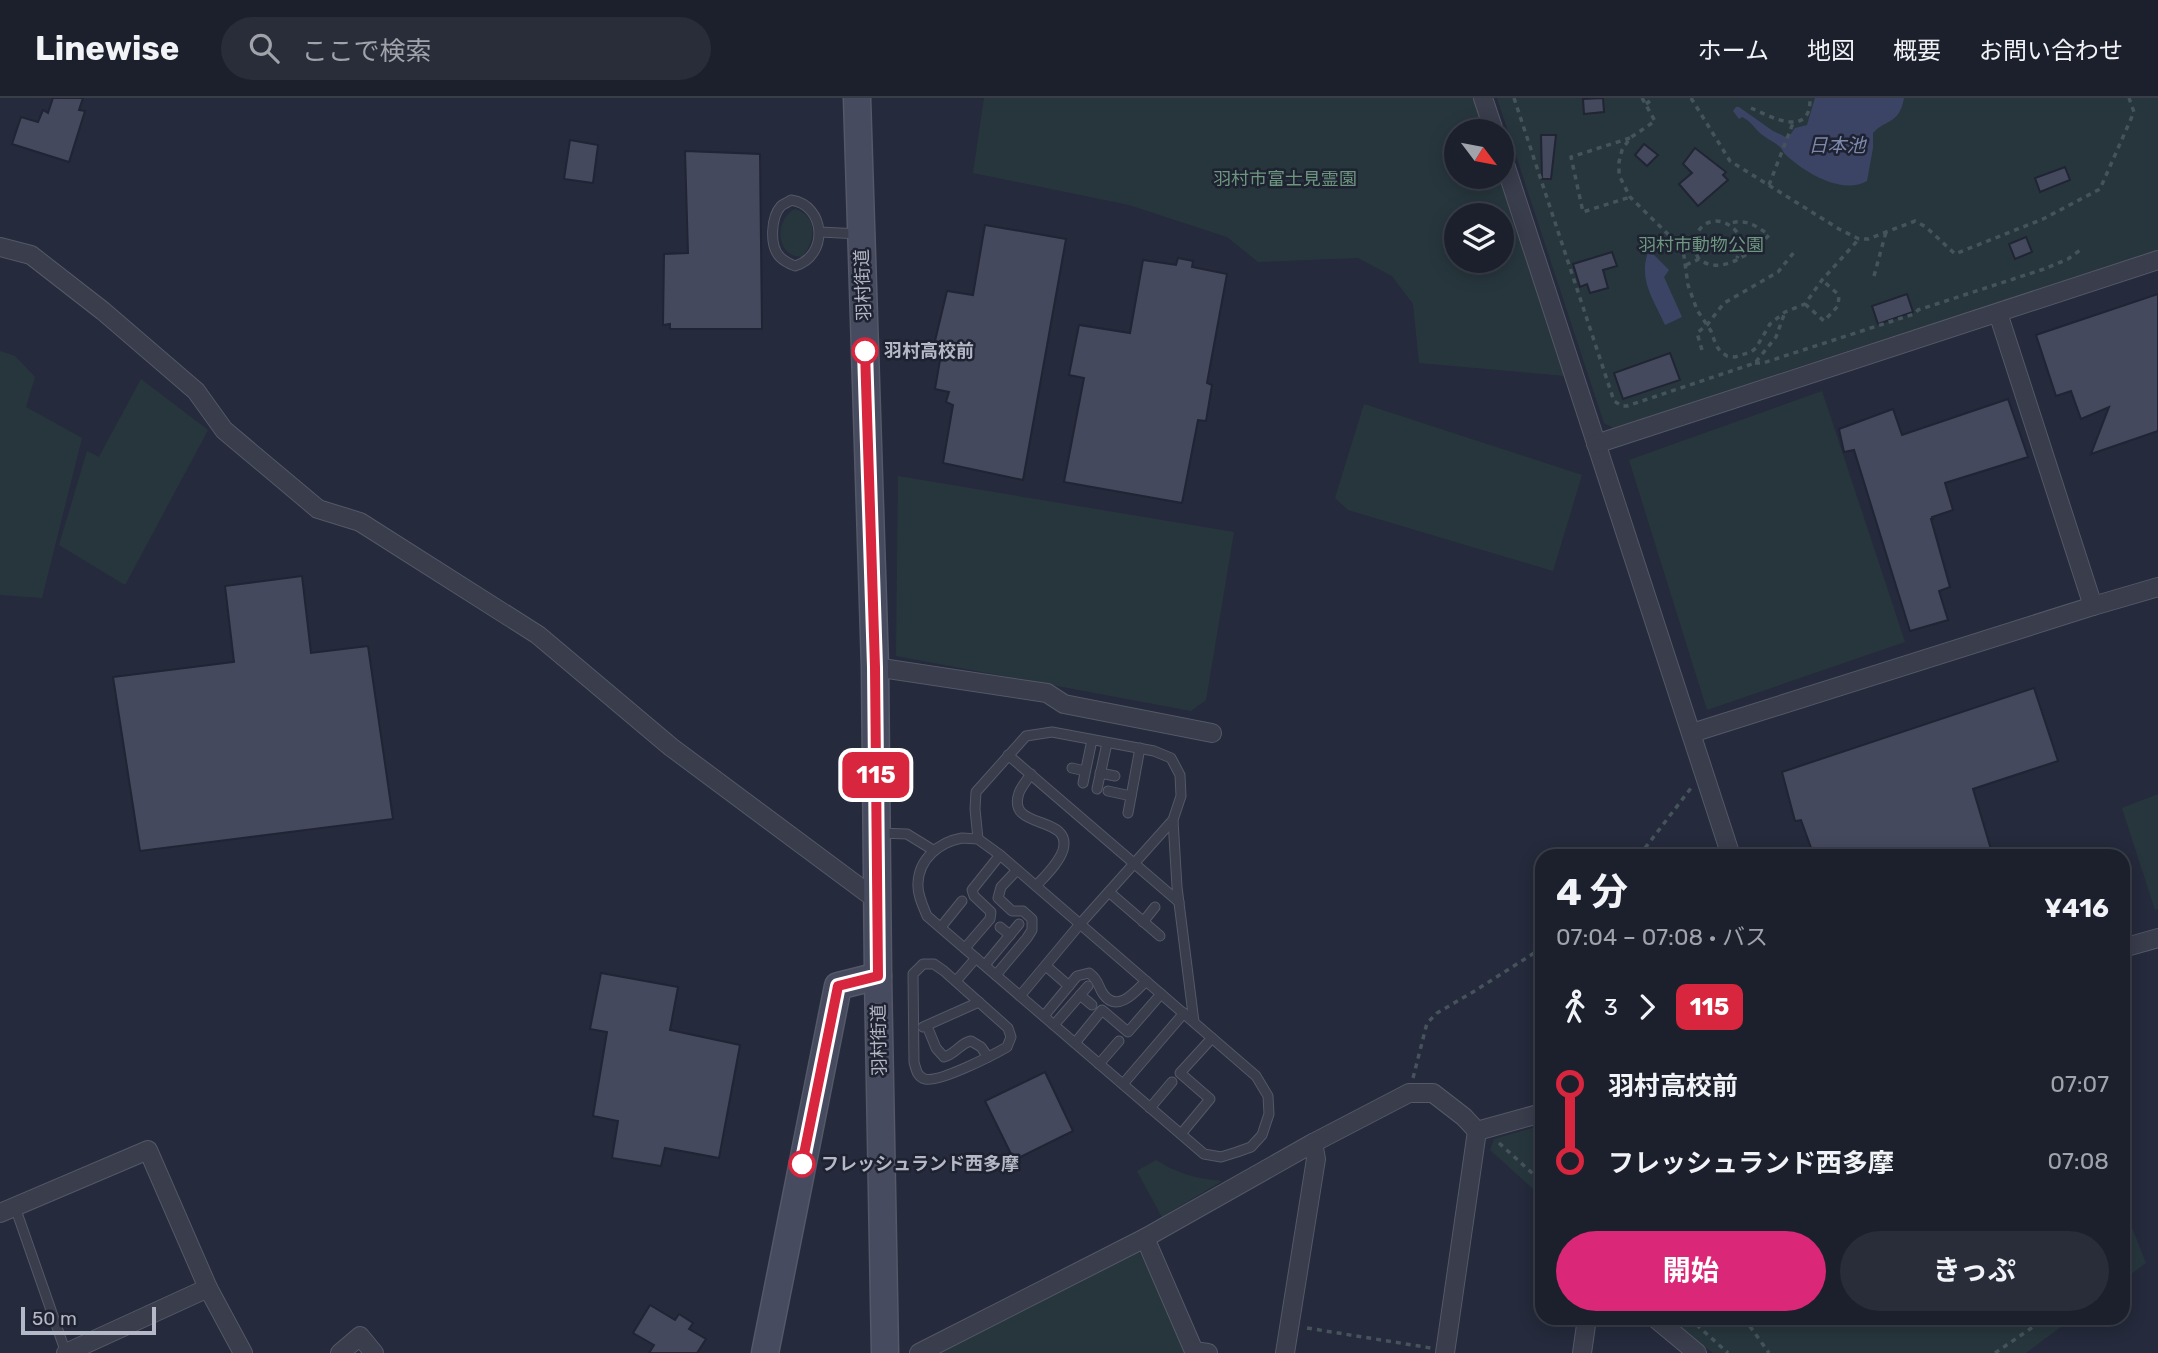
<!DOCTYPE html>
<html lang="ja">
<meta charset="utf-8">
<style>
:root{--surface:#1c202d;--page:#292d39;--text:#f1f3f6;--muted:#a0a3aa;--line:#3a3e49;--accent:#db2777}
body{margin:0;font-family:Rubik,"Noto Sans JP",sans-serif;background:var(--page);color:var(--text);height:100vh;display:flex;flex-direction:column;font-size:26px;white-space:nowrap}
*{box-sizing:border-box;margin:0}
p{font-size:23px;color:var(--muted)}
.icon{flex:none;width:38px;height:38px;fill:none;stroke:currentColor;stroke-width:2;stroke-linecap:round;stroke-linejoin:round}
.map{position:relative;flex:1;overflow:hidden}
.panel{position:absolute;left:1535px;top:751px;width:595px;height:476px;display:flex;flex-direction:column;background:var(--surface);border-radius:21px;box-shadow:0 4px 18px #0003,0 0 0 2px var(--line)}
.panel>*{flex:none}
.badge{padding:0 14px;border-radius:10px;font-size:24px;line-height:46px}
.needle{width:46px;rotate:122deg}
.fabs{position:absolute;left:1444px;top:21px;display:grid;gap:14px}
.fabs a{display:grid;place-items:center;width:70px;height:70px;border-radius:50%;background:var(--surface);box-shadow:0 4px 18px #0003,0 0 0 2px var(--line);font-size:35px}
.scale{position:absolute;left:21px;bottom:18px;width:135px;box-sizing:border-box;padding-left:7px;border:4px solid #b4b8c7;border-top:0;font-size:19px;line-height:24px;white-space:nowrap;color:#b4b8c7;-webkit-text-stroke:5px #1e2231;paint-order:stroke}
.map>.badge{position:absolute;translate:-50% -50%;box-shadow:0 0 0 4px #fff}
.legs{display:flex;align-items:center;gap:10px;height:77px;padding:0 21px;font-size:23px}
.legs p{margin-inline-start:auto}
.overview{display:flex;align-items:center;justify-content:space-between;height:119px;padding:0 21px}
h1{font-size:38px;font-weight:700;line-height:52px}
.action{display:flex;gap:14px;margin-top:auto;padding:14px 21px}
.action a{flex:1;height:80px;border-radius:42px;background:var(--accent);color:#fff;font-size:28px;font-weight:700;line-height:80px;text-align:center}
.action a+a{background:var(--page);color:var(--text)}
ul{padding:0 21px;list-style:none}
li{display:flex;align-items:center;gap:24px;height:77px;font-size:26px}
li i{display:grid;place-items:center;width:10px;height:100%;margin:0 9px;background:currentColor}
li i::after{content:'';width:18px;height:18px;margin:-9px;border:5px solid;border-radius:50%;background:var(--surface)}
li p{margin-inline-start:auto}
li:first-child i{background:linear-gradient(#0000 50%,currentColor 0)}
li:last-child i{background:linear-gradient(currentColor 50%,#0000 0)}
header{display:flex;align-items:center;gap:42px;box-sizing:border-box;height:98px;padding:0 35px;background:var(--surface);border-bottom:2px solid var(--line)}
header strong{font-size:33px}
nav{display:flex;gap:38px;margin-inline-start:auto;font-size:24px}
.search{width:490px;height:63px;background:var(--page);display:flex;align-items:center;gap:18px;box-sizing:border-box;padding:0 24px;border-radius:38px;color:var(--muted);font-size:26px}
.map>svg:first-child{display:block}
</style>
<header>
<strong>Linewise</strong>
<div class="search"><svg class="icon" aria-label="search" viewBox="0 0 24 24"><circle cx="10" cy="10" r="6"/><path d="M15 15l6 6"/></svg>ここで検索</div>
<nav><a>ホーム</a><a>地図</a><a>概要</a><a>お問い合わせ</a></nav>
</header>
<div class="map">
<svg width="2158" height="1255" viewBox="0 0 2158 1255">
<rect width="100%" height="100%" fill="#252a3c"/>
<!-- green -->
<g fill="#27363d" fill-rule="evenodd">
<path d="M984 0H1474L1485 33H1456V79H1500L1565 278 1419 265 1413 206 1392 178 1358 160 1258 164 1227 139 1129 107 973 75ZM1456 117H1502V163H1456Z"/>
<polygon points="1497,0 2158,0 2158,152 1786,273 1615,331 1604,325"/>
<path d="M795 111C819 118 815 144 802 159 775 159 774 121 795 111Z"/>
<polygon points="0,253 15,258 35,279 26,309 82,340 42,500 0,497"/>
<polygon points="141,281 208,332 125,487 59,447 87,353 99,359"/>
<polygon points="1822,293 1905,544 1707,612 1629,362"/>
<polygon points="1364,306 1582,377 1553,473 1348,412 1335,400"/>
<polygon points="898,378 1234,434 1206,602 1191,613 896,558"/>
<polygon points="2158,696 2158,811 2155,812 2122,710"/>
<polygon points="1542,1027 1542,1099 1490,1052 1494,1041"/>
<path d="M1156 1062C1176 1075 1197 1081 1222 1083L1162 1119 1137 1073Z"/>
<polygon points="2123,1107 2146,1165 2123,1182"/>
<polygon points="1139,1154 1193,1255 933,1255"/>
<polygon points="1668,1220 2073,1220 2026,1255 1713,1255"/>
</g>
<!-- water -->
<g fill="#3b4464">
<path d="M1815 0H1904C1899 27 1887 20 1873 35V50L1867 83C1842 97 1806 75 1787 58 1784 56 1783 52 1780 49 1774 43 1764 40 1758 33 1752 27 1750 23 1742 19L1739 21 1733 13 1736 9H1739L1773 33 1788 40 1795 30 1807 27Z"/>
<path d="M1649 152 1669 172 1664 179 1682 219 1665 227C1654 202 1637 181 1649 152Z"/>
</g>
<!-- building -->
<g fill="#44495e" stroke="#202433" stroke-width="2">
<polygon points="53,0 83,0 79,12 85,13 69,64 12,46 21,19 38,24 43,12 48,15"/>
<polygon points="1603,0 1604,14 1584,16 1583,1"/>
<polygon points="1541,37 1556,37 1551,81 1542,81"/>
<polygon points="570,42 598,47 593,85 564,81"/>
<polygon points="1644,46 1658,57 1647,68 1635,57"/>
<polygon points="1695,50 1726,74 1723,77 1728,82 1698,108 1679,86 1692,75 1683,66"/>
<polygon points="685,53 760,56 762,231 670,231 670,226 663,227 664,156 688,155"/>
<polygon points="2065,69 2070,82 2040,94 2035,80"/>
<polygon points="985,127 1066,141 1023,382 943,365 953,307 946,304 949,294 935,291 943,245 935,243 947,193 973,197"/>
<polygon points="2026,139 2032,154 2015,161 2009,146"/>
<polygon points="1612,154 1617,168 1603,172 1608,190 1590,195 1587,186 1580,189 1573,166"/>
<polygon points="1178,160 1193,163 1192,169 1227,176 1207,285 1212,287 1206,323 1198,322 1182,405 1064,384 1084,280 1069,277 1079,227 1130,235 1143,162 1176,167"/>
<polygon points="1907,196 1913,214 1878,226 1872,208"/>
<polygon points="2158,196 2158,333 2091,356 2109,309 2081,321 2071,293 2056,298 2036,237"/>
<polygon points="1670,255 1680,282 1623,301 1614,275"/>
<polygon points="2008,301 2028,359 1945,385 1953,412 1932,419 1933,421 1931,421 1950,489 1939,493 1948,522 1910,533 1854,352 1844,354 1839,331 1893,311 1902,337"/>
<polygon points="302,478 311,555 368,548 393,721 140,753 113,579 234,564 225,488"/>
<polygon points="2034,590 2058,663 1973,691 1993,758 1962,758 1960,754 1948,758 1814,758 1801,722 1795,723 1782,674"/>
<polygon points="601,875 678,889 670,932 740,947 719,1060 665,1050 661,1068 612,1060 618,1023 593,1018 607,934 590,931"/>
<polygon points="1045,974 1073,1033 1014,1062 985,1003"/>
<polygon points="650,1207 675,1222 679,1216 693,1225 689,1231 706,1241 697,1255 649,1255 654,1247 633,1235"/>
</g>
<g fill="none" stroke-linecap="round" stroke-linejoin="round">
<defs>
<g id="lane">
<path d="M791 102C826 107 829 158 795 168 790 166 784 163 780 159 769 148 771 119 781 108 783 106 789 104 791 102Z"/>
<polyline points="820,134 860,136"/>
<polyline points="1008,657 1179,804"/>
<polyline points="1072,670 1085,673"/>
<polyline points="1100,675 1115,678"/>
<path d="M1031 676C1027 682 1021 689 1019 695 1006 733 1073 716 1063 752 1059 765 1045 778 1036 788"/>
<polyline points="1083,685 1092,642"/>
<polyline points="1097,691 1107,645"/>
<polyline points="1108,693 1131,698"/>
<polyline points="1128,715 1140,650"/>
<polyline points="1173,722 1177,789 1194,924"/>
<polyline points="879,735 907,736 933,752"/>
<path d="M962 740 978 741 1000 757 1256 978 1268 998 1269 1016 1262 1037 1251 1049 1237 1054 1221 1059 1204 1056 927 818C923 808 917 796 918 785 919 761 939 744 962 740Z"/>
<polyline points="978,741 975,711 976,694 1026,638 1052,634 1154,653 1171,660 1180,677 1181,698 1173,722 1080,826 1020,898"/>
<polyline points="1109,794 1160,838"/>
<polyline points="1143,824 1155,809"/>
<polyline points="941,829 962,803"/>
<polyline points="1000,829 1010,837"/>
<polyline points="965,850 990,821 991,814 974,798 972,792 1000,757"/>
<path d="M923 866H934L944 873 1008 930 1011 939 1007 949C993 957 939 985 925 981 917 979 916 971 914 964L913 876Z"/>
<polyline points="985,867 1019,826"/>
<polyline points="1046,868 1069,888"/>
<polyline points="996,877 1027,840 1032,832 1032,821 1023,813 1012,813 998,800 1001,789 1017,772"/>
<polyline points="956,883 976,860"/>
<polyline points="1080,897 1092,907"/>
<path d="M1044 918 1077 878 1089 875C1100 883 1097 888 1104 897 1118 915 1136 893 1146 883"/>
<polyline points="1054,927 1088,888"/>
<path d="M927 928 936 950 944 959C956 956 960 945 971 943L981 949 988 959"/>
<polyline points="923,929 979,904"/>
<polyline points="1075,945 1102,912 1128,934 1161,896"/>
<polyline points="1099,966 1119,943"/>
<polyline points="1123,986 1184,915"/>
<polyline points="1150,1010 1172,984"/>
<polyline points="1181,1036 1210,1001 1180,975 1212,940"/>
<polyline points="15,1109 66,1255"/>
</g>
<g id="street">
<polyline points="1483,0 1494,33"/>
<polyline points="1502,57 1731,758"/>
<polyline points="0,149 31,157 103,213 196,293 224,332 318,411 360,424 538,537 671,649 878,803"/>
<polyline points="1998,215 2093,508"/>
<polyline points="1596,346 2158,162"/>
<polyline points="875,569 1047,595 1064,606 1212,635"/>
<polyline points="1692,635 2093,508 2158,489"/>
<polyline points="2123,850 2158,840"/>
<polyline points="1477,1033 1542,1015"/>
<polyline points="1313,1045 1409,995 1433,995 1464,1019 1477,1033"/>
<polyline points="0,1115 148,1052 208,1190 243,1255"/>
<polyline points="1145,1140 1194,1253 1208,1255"/>
<polyline points="1655,1220 1697,1255"/>
<polyline points="66,1255 208,1190"/>
<polyline points="340,1255 360,1238 374,1255"/>
<polyline points="919,1255 1145,1140 1313,1045 1316,1061 1285,1255"/>
<polyline points="1445,1255 1477,1033"/>
<polyline points="1582,1255 1587,1220"/>
</g>
<g id="secondary">
<polyline points="857,0 875,569 878,878 885,1255"/>
<polyline points="765,1255 838,888 878,878"/>
</g>
</defs>
<!-- lane casing -->
<use href="#lane" stroke="#545867" stroke-width="11"/>
<!-- street casing -->
<use href="#street" stroke="#545867" stroke-width="20"/>
<!-- secondary casing -->
<use href="#secondary" stroke="#545867" stroke-width="29"/>
<!-- path -->
<g stroke="#45535a" stroke-width="3.5" stroke-dasharray="5 5" stroke-linecap="butt">
<polyline points="1514,0 1614,303 1622,308 1627,308 1755,265 1776,239 1785,214"/>
<polyline points="1642,0 1655,23 1630,40 1622,52 1619,64 1619,77 1630,99 1683,151 1688,187 1697,212 1711,233 1716,247 1720,253 1727,258 1735,259 1751,254 1756,250 1770,226 1785,214 1805,206 1822,182 1859,141"/>
<polyline points="1691,0 1730,63 1839,131 1859,141 1868,141 1915,123 1926,129 1955,156 2043,121 2100,91 2134,14 2129,0"/>
<polyline points="1646,6 1654,0"/>
<path d="M1751 10C1771 19 1811 41 1810 0"/>
<polyline points="1630,40 1571,59 1583,114 1630,99"/>
<polyline points="1769,87 1793,25"/>
<path d="M1699 161C1691 150 1694 129 1710 124 1723 120 1738 130 1741 143 1742 149 1739 155 1737 160"/>
<path d="M1686 167 1699 161C1721 179 1753 154 1769 137 1755 127 1745 120 1728 126"/>
<polyline points="1874,178 1886,134"/>
<polyline points="1805,206 1824,223 1838,208 1839,197 1822,182"/>
<polyline points="1702,252 1697,235 1707,227 1724,205 1778,174 1795,153"/>
<polyline points="1755,265 1763,265 1914,216 1918,212 2044,171 2068,161 2083,150"/>
<polyline points="1639,758 1691,690"/>
<polyline points="1413,980 1427,925 1437,915 1473,894 1542,850"/>
<polyline points="1499,1045 1542,1084"/>
<polyline points="1689,1220 1728,1255"/>
<polyline points="1744,1220 1769,1255"/>
<polyline points="1307,1230 1431,1250"/>
<polyline points="1995,1255 2046,1220"/>
</g>
<!-- lane -->
<use href="#lane" stroke="#393d4c" stroke-width="9"/>
<!-- street -->
<use href="#street" stroke="#393d4c" stroke-width="18"/>
<!-- secondary -->
<use href="#secondary" stroke="#474b5f" stroke-width="26"/>
</g>
<g fill="none" stroke-linecap="round" stroke-linejoin="round">
<defs>
<polyline id="line-1" points="802,1066 838,888 878,878 875,569 865,253"/>
</defs>
<!-- line-1 casing -->
<use href="#line-1" stroke="#fff" stroke-width="16"/>
<!-- line-1 -->
<use href="#line-1" stroke="#d7263d" stroke-width="10"/>
</g>
<!-- markers -->
<g fill="#fff" stroke="#d7263d" stroke-width="3.5">
<circle cx="865" cy="253" r="12"/>
<circle cx="802" cy="1066" r="12"/>
</g>
<g text-anchor="middle" dominant-baseline="central" stroke-width="5" stroke-linejoin="round" paint-order="stroke">
<!-- park labels -->
<g font-size="18" fill="#6d977f" stroke="#1e2231">
<text x="1285" y="81">羽村市富士見霊園</text>
<text x="1701" y="147">羽村市動物公園</text>
</g>
<!-- street labels -->
<g font-size="18" fill="#b4b8c7" stroke="#1e2231">
<text transform="translate(863 187) rotate(-92)">羽村街道</text>
<text transform="translate(879 942) rotate(-91)">羽村街道</text>
</g>
<!-- stop labels -->
<g font-size="18" font-weight="bold" fill="#b4b8c7" stroke="#1e2231" text-anchor="start">
<text x="884" y="253">羽村高校前</text>
<text x="821" y="1066">フレッシュランド西多摩</text>
</g>
<!-- water labels -->
<g font-size="19" font-style="italic" fill="#7d88ad" stroke="#1e2231">
<text x="1837" y="47">日本池</text>
</g>
</g>
</svg>
<div class="fabs">
<a><svg class="needle" viewBox="-14 -14 28 28"><path d="M0-13l5 13h-10z" fill="#e53935"/><path d="M0 13l5-13h-10z" fill="#a0a3aa"/></svg></a>
<a><svg class="icon" aria-label="layers" viewBox="0 0 24 24"><path d="M12 4l9 5-9 5-9-5zM3 14l9 5 9-5"/></svg></a>
</div>
<div class="scale">50 m</div>
<b class="badge" style="left:876px;top:677px;background:#d7263d;color:#fff">115</b>
<section class="panel">
<div class="overview"><div><h1>4 分</h1><p>07:04 – 07:08 · バス</p></div><b>¥416</b></div>
<div class="legs"><svg class="icon" aria-label="walk" viewBox="0 0 24 24"><circle cx="13" cy="4" r="2"/><path d="M13 8l-2 6 4 7M11 14l-3 7M7 12l3-4h3l4 4"/></svg>3<svg class="icon" aria-label="forward" viewBox="0 0 24 24"><path d="M9 5l7 7-7 7"/></svg><b class="badge" style="background:#d7263d;color:#fff">115</b></div>
<ul>
<li><i style="color:#d7263d"></i><b>羽村高校前</b><p>07:07</p></li>
<li><i style="color:#d7263d"></i><b>フレッシュランド西多摩</b><p>07:08</p></li>
</ul>
<div class="action"><a>開始</a><a>きっぷ</a></div>
</section>
</div>
